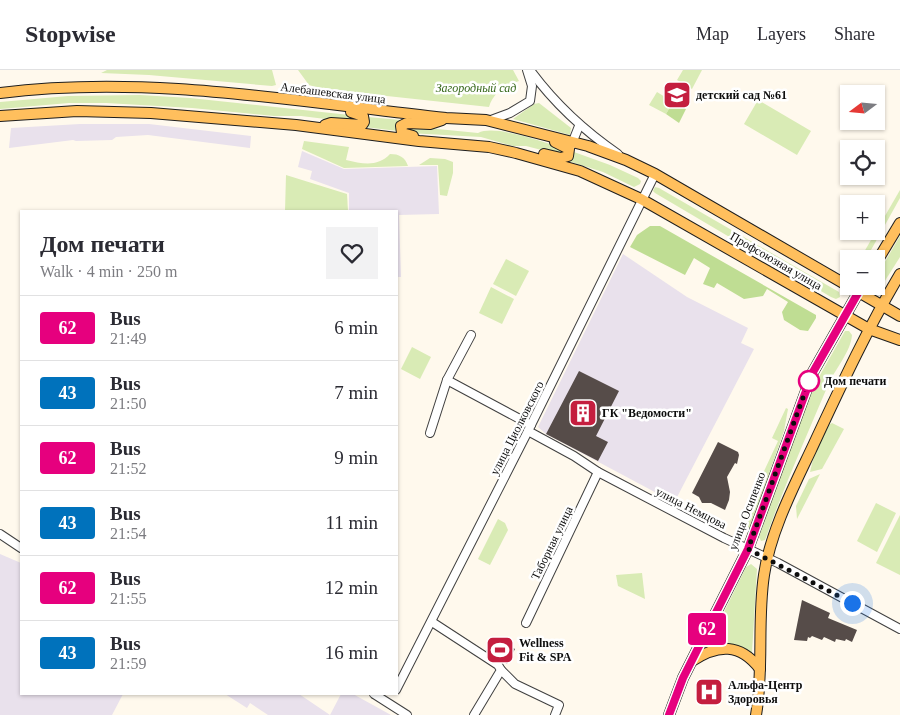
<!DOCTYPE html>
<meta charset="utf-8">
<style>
:root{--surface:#fff;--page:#f2f2f3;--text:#2b2b33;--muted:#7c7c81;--line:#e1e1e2}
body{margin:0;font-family:Georgia,serif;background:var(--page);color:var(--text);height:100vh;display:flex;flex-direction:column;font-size:19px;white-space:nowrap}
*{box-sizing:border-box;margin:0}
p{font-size:16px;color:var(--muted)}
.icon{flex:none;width:28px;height:28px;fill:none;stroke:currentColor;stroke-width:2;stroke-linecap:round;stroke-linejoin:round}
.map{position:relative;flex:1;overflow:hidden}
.side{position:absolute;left:20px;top:140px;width:378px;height:485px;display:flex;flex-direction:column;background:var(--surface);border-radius:0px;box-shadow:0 1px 4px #0004}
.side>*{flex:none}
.badge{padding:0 10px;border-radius:4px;font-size:18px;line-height:32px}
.needle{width:32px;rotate:254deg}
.controls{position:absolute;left:840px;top:15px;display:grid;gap:10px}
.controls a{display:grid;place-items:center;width:45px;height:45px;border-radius:0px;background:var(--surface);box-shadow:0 1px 4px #0004;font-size:25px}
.you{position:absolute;width:25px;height:25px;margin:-12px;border:4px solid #fff;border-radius:50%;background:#1a73e8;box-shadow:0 0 0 8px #1a73e833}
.map>.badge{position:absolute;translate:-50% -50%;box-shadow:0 0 0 2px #fff}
.round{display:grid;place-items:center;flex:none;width:52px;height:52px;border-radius:0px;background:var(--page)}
.headline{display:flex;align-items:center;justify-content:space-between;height:85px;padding:0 20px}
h1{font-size:24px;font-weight:600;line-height:38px}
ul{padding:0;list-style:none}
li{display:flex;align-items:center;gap:15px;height:65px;padding:0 20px;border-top:1px solid var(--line)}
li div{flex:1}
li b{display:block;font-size:19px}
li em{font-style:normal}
li .badge{min-width:55px;font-weight:700;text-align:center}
header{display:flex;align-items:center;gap:30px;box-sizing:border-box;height:70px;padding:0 25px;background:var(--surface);border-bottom:1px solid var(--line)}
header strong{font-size:24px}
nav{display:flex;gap:28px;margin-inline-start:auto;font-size:18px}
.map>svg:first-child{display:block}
</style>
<header>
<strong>Stopwise</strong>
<nav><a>Map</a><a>Layers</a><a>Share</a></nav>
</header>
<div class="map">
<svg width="900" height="645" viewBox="0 0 900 645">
<rect width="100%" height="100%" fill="#fff9ed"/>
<!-- industrial -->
<g fill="#e9e1ec">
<polygon points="80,54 149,54 251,66 250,78 148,65 116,67 112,70 76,71 73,70 9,78 11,58"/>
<polygon points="302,81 344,99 437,96 439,144 399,145 401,207 396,207 396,141 349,141 349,123 310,109 312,101 298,97"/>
<polygon points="623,184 687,227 748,258 741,273 754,279 675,431 666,428 546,364 538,357"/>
<polygon points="0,484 21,493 21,624 123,624 112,645 0,645"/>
<polygon points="225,624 299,624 330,645 341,624 353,624 391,645 268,645 250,633 247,638"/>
</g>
<!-- green -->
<g fill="#d9ebb5">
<polygon points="107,0 272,0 276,15 272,16 149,5 101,3"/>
<path d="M298 0H513L519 11C505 15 493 23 489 37L322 19 309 15Z"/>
<polygon points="683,0 702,0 692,19 677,10"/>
<polygon points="657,22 673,32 666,44 649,35"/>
<polygon points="140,25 190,28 359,46 358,53 301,46 274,46 192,38 106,33 69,33 0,39 0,32 68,26"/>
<polygon points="758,30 811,61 797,85 744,54"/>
<polygon points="539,33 571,58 570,65 513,49 534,34"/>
<polygon points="368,47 401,50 398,54 398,61 364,57"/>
<path d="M407 56 478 63C496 54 544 73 564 78L565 82 561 85 526 76H513L481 67 408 63 404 57Z"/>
<path d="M304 71 349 77 346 90C363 94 378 97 390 84 399 84 405 87 408 96L344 98 302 79Z"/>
<polygon points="574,82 610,95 638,108 641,111 640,114 634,117 603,102 565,90"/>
<polygon points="430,88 445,89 453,92 453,103 447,126 440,125 438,95 419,95"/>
<polygon points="286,105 347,124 348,141 285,141"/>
<polygon points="655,117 659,118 839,222 840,227 836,229 831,227 655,123 653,121"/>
<polygon points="900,120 900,128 866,189 860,189"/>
<polygon points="900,166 900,187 881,217 875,218 876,207"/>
<polygon points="506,189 529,201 516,226 493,214"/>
<polygon points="491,217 514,229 502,254 479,243"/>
<path d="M845 261H849L852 265C851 281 836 298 829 313 807 365 784 416 765 470L761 471 759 467 802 344 820 305Z"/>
<polygon points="412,277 431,287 420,309 401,299"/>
<polygon points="786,338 788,339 784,361 750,458 740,453 778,371 772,368"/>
<polygon points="832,353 844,359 822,399 810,402 814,385 827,356"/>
<polygon points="820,404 797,449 796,436 809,409"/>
<polygon points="876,433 896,443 877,482 857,471"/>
<polygon points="900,445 900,505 876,493"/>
<polygon points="498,449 505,453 508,460 490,495 478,489"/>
<path d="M751 494 757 499 752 583C738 572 721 578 705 581L746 497Z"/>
<polygon points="642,503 645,529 618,516 616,505"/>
</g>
<!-- forest -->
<g fill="#bfdd93">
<polygon points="673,32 686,39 679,53 666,44"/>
<polygon points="650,156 660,156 816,245 816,248 808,261 800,260 784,250 782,242 788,232 767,219 763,226 744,229 717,213 714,218 703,214 710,198 694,188 685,205 630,177 637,165"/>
</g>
<!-- building -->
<g fill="#564c49">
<polygon points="579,301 619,321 596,366 608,372 598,391 546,364"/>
<polygon points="718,372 738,382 739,385 737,394 735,393 727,407 730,422 729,430 725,440 711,433 702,433 699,427 692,423"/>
<polygon points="802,530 830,543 828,548 857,560 852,572 846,569 845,571 836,569 835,572 824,567 822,570 812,566 810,568 808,567 807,571 794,570"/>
<polygon points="494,567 515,579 507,594 486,581"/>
</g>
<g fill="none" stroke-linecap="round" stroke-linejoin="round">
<defs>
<g id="minor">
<path d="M530 0C555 34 583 60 618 84"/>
<polyline points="491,50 510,43 530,31 532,16 527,0"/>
<polyline points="571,76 579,56"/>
<polyline points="447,310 531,355"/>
<polyline points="528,361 574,386 598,402 724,468 778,493 900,559"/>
<polyline points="430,363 447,310 471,265"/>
<polyline points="0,464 21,478"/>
<polyline points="432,552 498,595 501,600 474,645"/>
<polyline points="526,553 598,402"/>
<polyline points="501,600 515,614 559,635 555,645"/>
<polyline points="396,620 528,361 655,104"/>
<polyline points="374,624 407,645"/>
</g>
<g id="major">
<path d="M0 23C148 4 298 32 446 48L486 50 588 76 626 90 655 104 900 246"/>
<polyline points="0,46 77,41 151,43 296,55 419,71 489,77 516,83 580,101 641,129 869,259 900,270"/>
<polyline points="325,55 331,53 362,55 364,52 363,46 351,42"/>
<polyline points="413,66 402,63 401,56 407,53 430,54 442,50"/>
<polyline points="544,84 561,88 568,86 569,79 555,72"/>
<polyline points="876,193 900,153"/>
<path d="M692 591C718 574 740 573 760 599"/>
<polyline points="669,645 683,608 748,479 813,302 862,216"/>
<path d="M756 645C764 599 757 551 764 505 770 463 793 418 811 380 839 320 866 261 900 204"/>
</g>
</defs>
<!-- minor casing -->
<use href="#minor" stroke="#404040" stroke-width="10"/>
<!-- major casing -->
<use href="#major" stroke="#1e1e1e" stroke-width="12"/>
<!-- minor -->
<use href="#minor" stroke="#fff" stroke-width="8"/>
<!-- major -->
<use href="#major" stroke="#ffbf5d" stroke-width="10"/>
</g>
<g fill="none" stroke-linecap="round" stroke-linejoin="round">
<defs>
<polyline id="line" points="669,645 683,608 748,479 813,302 862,216"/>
</defs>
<!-- line casing -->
<use href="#line" stroke="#fff" stroke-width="11"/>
<!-- line -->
<use href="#line" stroke="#e6007e" stroke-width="8"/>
<!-- walk -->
<polyline stroke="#0d0d0d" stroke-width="5" stroke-dasharray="0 9" points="809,311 748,479 852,533"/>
</g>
<!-- icons -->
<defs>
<symbol id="school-square" viewBox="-11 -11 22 22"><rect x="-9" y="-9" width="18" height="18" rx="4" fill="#c41e3f" stroke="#fff"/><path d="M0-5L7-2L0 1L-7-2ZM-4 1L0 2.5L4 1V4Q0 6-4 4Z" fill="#fff"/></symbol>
<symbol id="building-square" viewBox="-11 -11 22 22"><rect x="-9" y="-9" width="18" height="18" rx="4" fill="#c41e3f" stroke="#fff"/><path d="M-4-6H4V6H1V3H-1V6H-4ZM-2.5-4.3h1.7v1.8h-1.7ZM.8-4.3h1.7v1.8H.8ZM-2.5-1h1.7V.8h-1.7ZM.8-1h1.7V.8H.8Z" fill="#fff"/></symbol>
<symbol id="stadium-square" viewBox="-11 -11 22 22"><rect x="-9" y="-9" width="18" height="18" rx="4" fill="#c41e3f" stroke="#fff"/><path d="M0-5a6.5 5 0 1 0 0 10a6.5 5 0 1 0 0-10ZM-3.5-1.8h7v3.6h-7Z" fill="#fff"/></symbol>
<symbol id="hospital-square" viewBox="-11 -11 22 22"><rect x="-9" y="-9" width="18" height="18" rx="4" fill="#c41e3f" stroke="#fff"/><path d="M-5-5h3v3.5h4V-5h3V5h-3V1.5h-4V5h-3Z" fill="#fff"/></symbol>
</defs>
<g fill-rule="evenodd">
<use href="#school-square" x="661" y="9" width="32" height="32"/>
<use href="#building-square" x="567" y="327" width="32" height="32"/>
<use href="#stadium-square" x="484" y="564" width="32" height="32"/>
<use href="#hospital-square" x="693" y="606" width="32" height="32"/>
</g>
<!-- markers -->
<circle fill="#fff" stroke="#e6007e" stroke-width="2.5" cx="809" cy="311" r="10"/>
<g text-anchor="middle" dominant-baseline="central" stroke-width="5" stroke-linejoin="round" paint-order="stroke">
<!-- park labels -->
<g font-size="12" font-style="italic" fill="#36681a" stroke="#fff">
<text x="476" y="18">Загородный сад</text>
</g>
<!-- street labels -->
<g font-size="12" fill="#0d0d0d" stroke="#fff">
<text transform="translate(333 23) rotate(7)">Алебашевская улица</text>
<text transform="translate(776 191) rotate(30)">Профсоюзная улица</text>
<text transform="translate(517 358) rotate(-63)">улица Циолковского</text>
<text transform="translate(691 438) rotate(27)">улица Немцова</text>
<text transform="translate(747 441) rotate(-69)">улица Осипенко</text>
<text transform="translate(552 473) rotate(-64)">Таборная улица</text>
</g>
<!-- poi labels -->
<g font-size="12" font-weight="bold" fill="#0d0d0d" stroke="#fff" text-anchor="start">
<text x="696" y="25">детский сад №61</text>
<text x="602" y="343">ГК "Ведомости"</text>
<text x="519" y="573">Wellness<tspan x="519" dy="14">Fit &amp; SPA</tspan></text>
<text x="728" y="615">Альфа-Центр<tspan x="728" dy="14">Здоровья</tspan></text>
</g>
<!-- stop labels -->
<g font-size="12" font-weight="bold" fill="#0d0d0d" stroke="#fff" text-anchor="start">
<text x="824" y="311">Дом печати</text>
</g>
</g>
</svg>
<div class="controls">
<a><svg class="needle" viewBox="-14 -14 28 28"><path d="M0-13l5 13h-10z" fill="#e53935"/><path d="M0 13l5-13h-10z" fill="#7c7c81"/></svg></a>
<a><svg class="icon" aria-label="locate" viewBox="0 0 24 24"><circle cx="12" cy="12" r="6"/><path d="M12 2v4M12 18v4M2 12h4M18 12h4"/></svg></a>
<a>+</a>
<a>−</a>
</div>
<div class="you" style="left:852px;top:533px"></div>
<b class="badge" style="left:707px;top:559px;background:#e6007e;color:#fff">62</b>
<section class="side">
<div class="headline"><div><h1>Дом печати</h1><p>Walk · 4 min · 250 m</p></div><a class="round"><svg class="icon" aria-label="heart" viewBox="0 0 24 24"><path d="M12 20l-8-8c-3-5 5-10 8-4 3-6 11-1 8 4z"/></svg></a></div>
<ul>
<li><span class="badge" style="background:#e6007e;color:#fff">62</span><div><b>Bus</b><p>21:49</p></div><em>6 min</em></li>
<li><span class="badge" style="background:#0072bc;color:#fff">43</span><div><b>Bus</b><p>21:50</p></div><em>7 min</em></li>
<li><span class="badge" style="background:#e6007e;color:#fff">62</span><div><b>Bus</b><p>21:52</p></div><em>9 min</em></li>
<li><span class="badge" style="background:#0072bc;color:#fff">43</span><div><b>Bus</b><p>21:54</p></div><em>11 min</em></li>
<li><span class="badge" style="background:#e6007e;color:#fff">62</span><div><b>Bus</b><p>21:55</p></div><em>12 min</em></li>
<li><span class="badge" style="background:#0072bc;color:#fff">43</span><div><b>Bus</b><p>21:59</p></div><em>16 min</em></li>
</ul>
</section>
</div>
